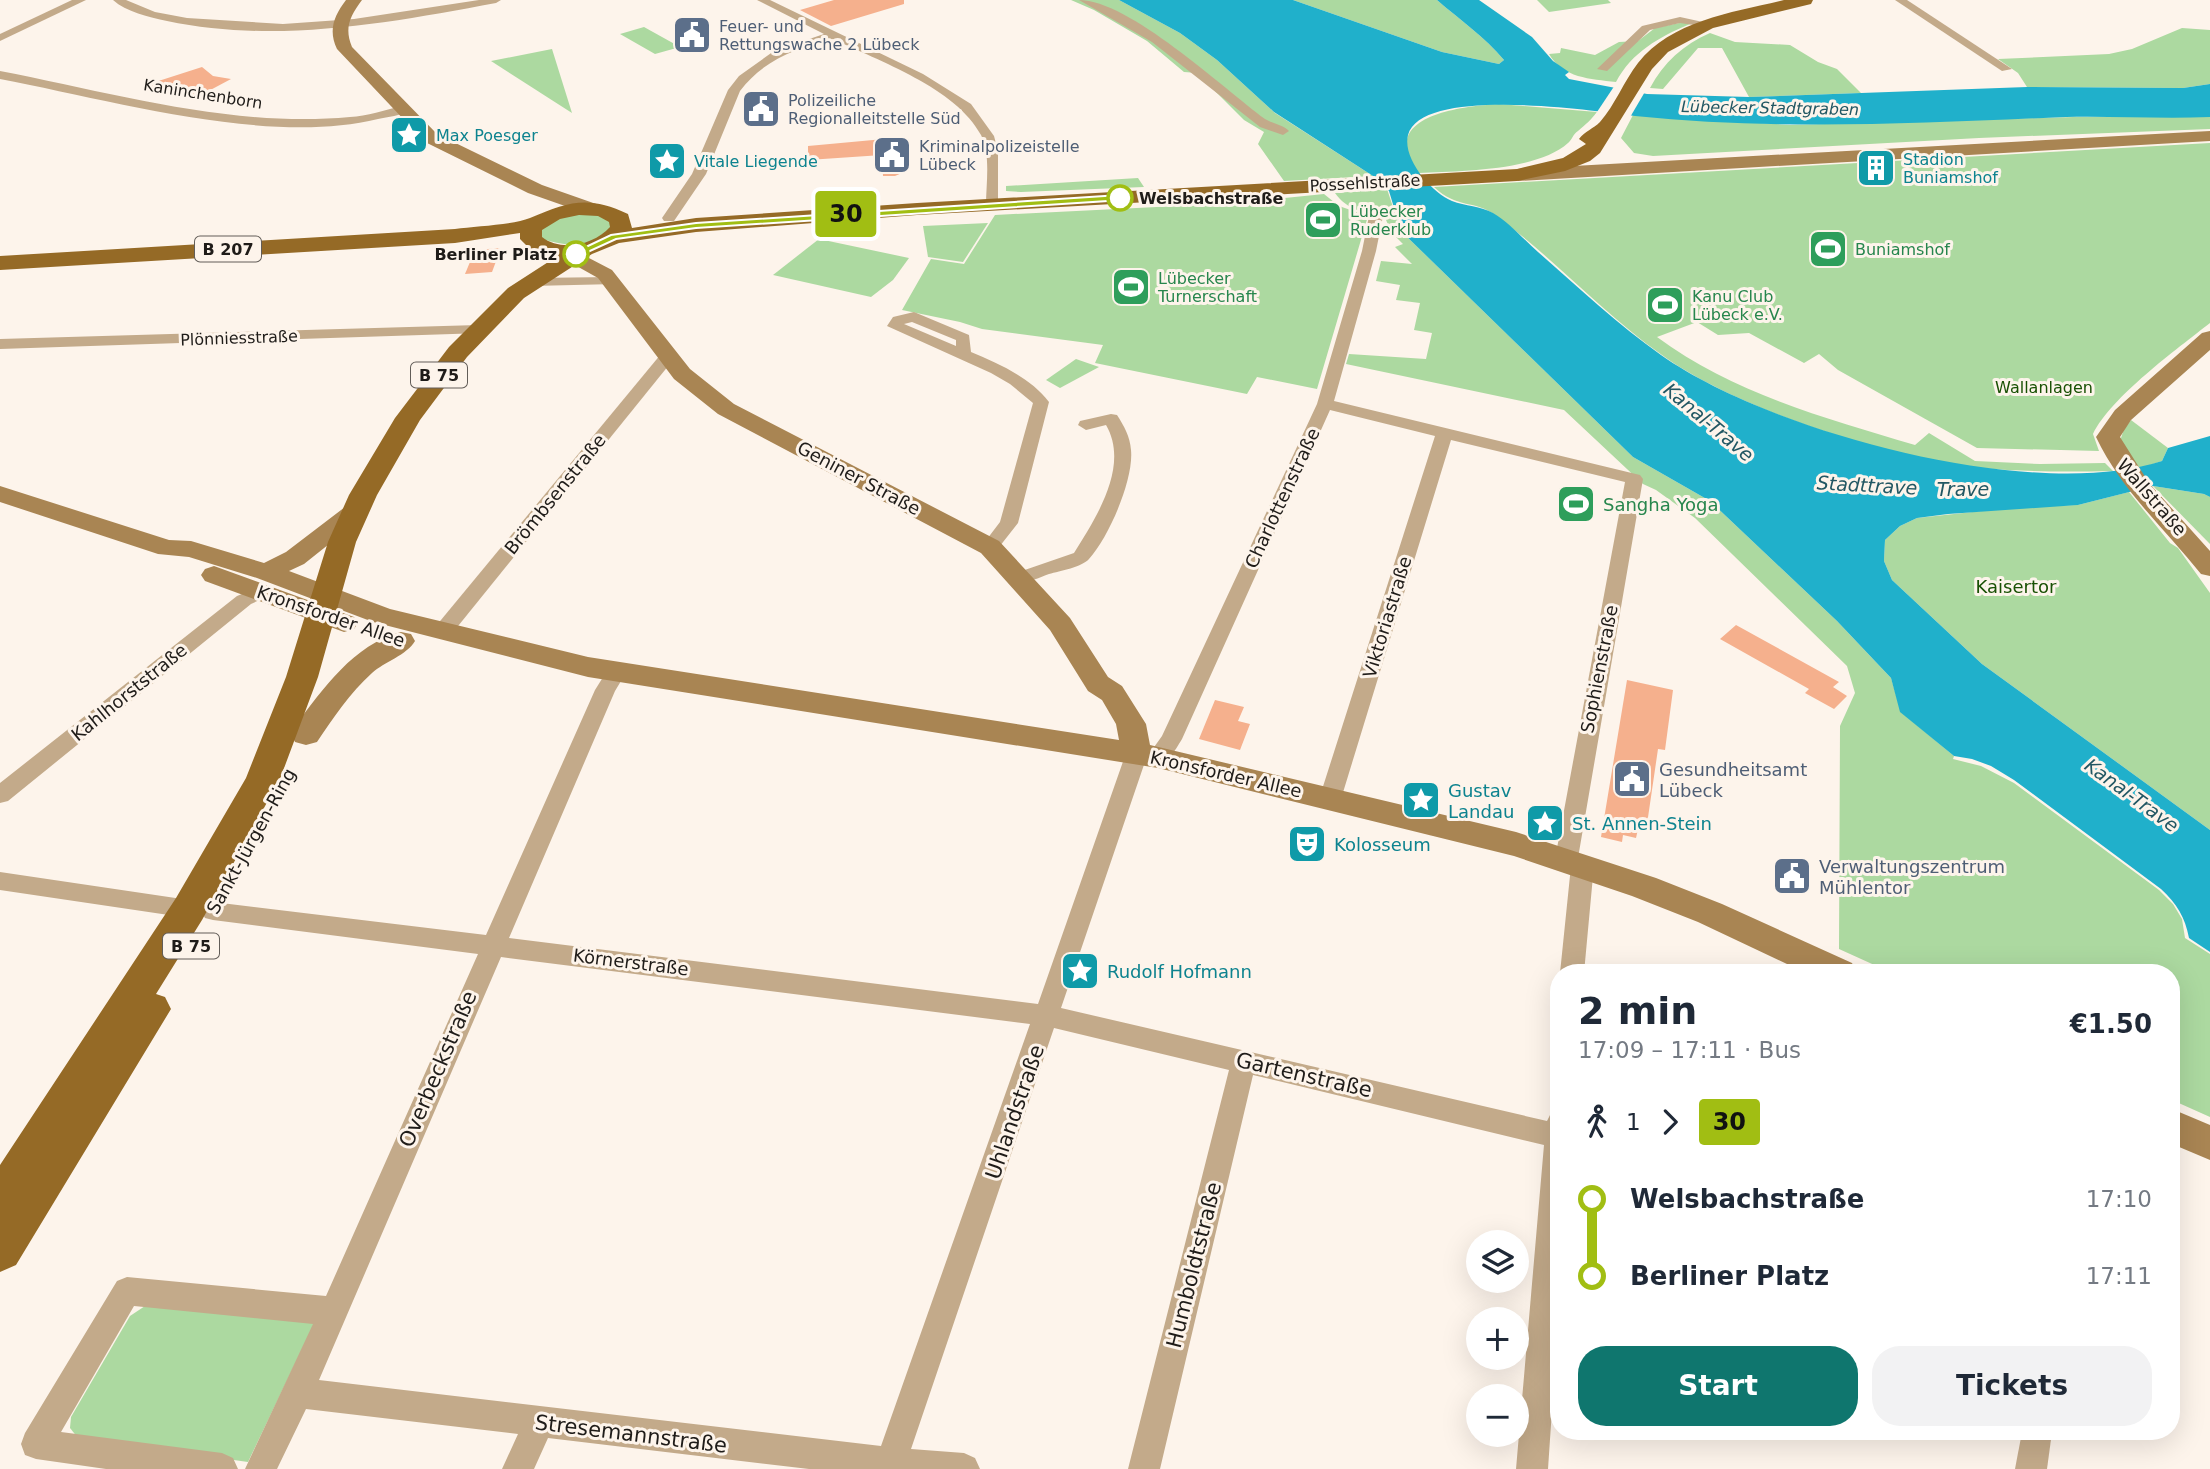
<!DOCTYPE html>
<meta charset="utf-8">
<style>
:root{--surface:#fff;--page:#f2f2f3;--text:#1f2937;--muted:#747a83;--accent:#0f766e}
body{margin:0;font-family:"DejaVu Sans",sans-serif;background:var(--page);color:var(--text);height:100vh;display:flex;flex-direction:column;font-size:26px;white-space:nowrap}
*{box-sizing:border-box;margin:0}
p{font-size:23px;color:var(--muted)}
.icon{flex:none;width:38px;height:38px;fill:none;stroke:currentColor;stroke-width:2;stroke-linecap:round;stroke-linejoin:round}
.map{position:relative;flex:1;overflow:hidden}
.drawer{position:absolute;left:1550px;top:964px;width:630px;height:476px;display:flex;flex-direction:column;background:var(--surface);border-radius:28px;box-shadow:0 7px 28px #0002}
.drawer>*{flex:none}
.badge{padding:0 14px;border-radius:5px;font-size:24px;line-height:46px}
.buttons{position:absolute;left:1466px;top:1230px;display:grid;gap:14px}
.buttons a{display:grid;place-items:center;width:63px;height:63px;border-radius:50%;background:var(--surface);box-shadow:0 7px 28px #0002;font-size:35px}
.map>.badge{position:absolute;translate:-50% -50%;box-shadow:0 0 0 4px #fff}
.legs{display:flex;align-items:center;gap:10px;height:77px;padding:0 28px;font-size:23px}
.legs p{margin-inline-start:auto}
.headline{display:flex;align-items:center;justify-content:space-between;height:119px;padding:0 28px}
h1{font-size:38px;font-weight:700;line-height:52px}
.primary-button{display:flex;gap:14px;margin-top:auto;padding:14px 28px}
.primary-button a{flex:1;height:80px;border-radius:28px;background:var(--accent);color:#fff;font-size:28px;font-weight:700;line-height:80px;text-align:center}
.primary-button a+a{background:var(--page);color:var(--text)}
ul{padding:0 28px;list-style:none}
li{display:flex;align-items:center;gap:24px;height:77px;font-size:26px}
li i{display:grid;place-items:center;width:10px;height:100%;margin:0 9px;background:currentColor}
li i::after{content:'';width:18px;height:18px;margin:-9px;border:5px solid;border-radius:50%;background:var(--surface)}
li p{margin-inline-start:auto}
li:first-child i{background:linear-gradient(#0000 50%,currentColor 0)}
li:last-child i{background:linear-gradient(currentColor 50%,#0000 0)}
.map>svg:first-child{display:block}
</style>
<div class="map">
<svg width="2210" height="1469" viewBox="0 0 2210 1469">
<rect width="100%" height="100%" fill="#fdf4eb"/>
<!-- green -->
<g fill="#acd9a0">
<polygon points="1071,0 1119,0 1180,33 1217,60 1275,113 1373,176 1284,181 1258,144 1264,132 1244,120 1197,73 1184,72 1147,41 1094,10"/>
<path d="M1293 0H1437C1460 20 1485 37 1504 60L1499 64 1442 52Z"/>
<polygon points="1537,0 1608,0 1611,3 1549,12"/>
<path d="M1684 22 1690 24C1659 37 1632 52 1616 82 1590 79 1563 78 1549 54L1560 53 1561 48 1595 55 1619 42 1638 41 1655 28Z"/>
<polygon points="644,27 680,47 655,54 620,34"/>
<polygon points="2182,28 2210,30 2210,84 2183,88 2027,87 2018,73 1998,59 2109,54 2132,49"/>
<path d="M1710 33 1735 42 1790 45 1818 62 1837 69 1861 93 1749 97 1722 48H1698L1663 89 1650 88C1663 63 1684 44 1710 33Z"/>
<polygon points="552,49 572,113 491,61"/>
<path d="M1499 104 1597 112C1591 120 1586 124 1578 131 1573 134 1572 140 1568 143 1537 171 1459 171 1419 173 1374 116 1462 106 1499 104Z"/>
<polygon points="1633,115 1790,125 2073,117 2210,117 2210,129 1979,138 1653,156 1634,153 1621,138"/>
<path d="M2210 143V323C2177 349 2111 397 2093 434L2099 451 1977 448 1838 370 1819 354 1804 363 1749 333 1718 335 1697 322 1657 337C1732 393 1825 418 1915 445L1929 433 1975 461 2040 464 2105 463 2113 471C2068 472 2025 472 1980 468 1891 459 1734 408 1662 355 1602 313 1554 258 1495 215 1476 200 1457 209 1434 187Z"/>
<polygon points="1138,178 1144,187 1021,192 1006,191 1006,186"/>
<path d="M1387 189 1401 231 1633 457 1710 501 1837 621 1891 678 1901 712 1954 756 1953 759 1981 766 2014 783 2159 890 2173 904 2182 919 2185 938 2210 954V1117L2172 1100V973H1892L1839 949 1840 726 1855 693 1847 666 1695 518 1656 490 1643 484 1564 410 1346 364 1349 354 1426 359 1432 333 1414 330 1420 303 1396 300 1400 285 1376 281 1381 261 1412 264 1395 247 1403 244 1391 232 1384 215C1364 213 1347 210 1335 193Z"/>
<polygon points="1324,194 1339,206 1368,216 1317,389 1257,377 1247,394 1095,363 1103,345 982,329 960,322 902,310 931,259 964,264 995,215 1237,203"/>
<path d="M590 213 608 218 613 228C592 249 568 247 542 239V229C555 216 573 215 590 213Z"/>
<polygon points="988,223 963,262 928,257 923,226"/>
<polygon points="819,239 909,258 893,280 871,297 773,275"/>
<polygon points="1076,359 1099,367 1060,388 1046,380"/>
<polygon points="2131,420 2168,448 2162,461 2138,469 2120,441 2124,429"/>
<polygon points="2153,486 2204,494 2210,497 2210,544"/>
<polygon points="2129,492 2170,543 2178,548 2210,593 2210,830 1982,664 1892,580 1884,561 1885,540 1900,526 1917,518 2019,507 2078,505"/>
<polygon points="145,1306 316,1320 248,1462 78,1438 70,1428 71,1417 130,1316"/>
</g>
<!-- water -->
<path fill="#20b0cb" d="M1119 0H1293L1442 52 1499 64 1504 60C1485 37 1460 20 1437 0H1479L1532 37 1553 61 1569 72 1565 75 1569 79 1647 94 1749 97 2027 87 2183 88 2210 84V117C2162 119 2114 116 2066 117 1923 123 1778 131 1635 116 1596 111 1422 85 1408 135 1402 159 1432 193 1452 201 1465 206 1481 206 1493 213 1509 222 1523 239 1538 252 1578 287 1617 324 1661 355 1770 432 2033 503 2162 461L2168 448 2210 436V497L2204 494 2153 486 2078 505 1948 514 1917 518 1900 526 1885 540 1884 561 1892 580 1982 664 2210 830V952L2189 938C2185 917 2177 904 2161 889L2014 780 1991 766 1972 759 1954 756 1900 712 1891 678 1837 621 1710 501 1633 457 1401 231 1389 191 1373 176 1274 112 1217 60 1180 33Z"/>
<!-- pier -->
<polygon fill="#fdf4eb" points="1615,85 1646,90 1629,119 1595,115"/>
<!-- building -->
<g fill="#f5b08d">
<polygon points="834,0 904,0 904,4 831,26 800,10"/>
<polygon points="202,67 213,76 231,79 201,95 146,85"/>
<polygon points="895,138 896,141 899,141 902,173 895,176 883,176 882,155 808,160 808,146"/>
<polygon points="501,248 492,272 465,274 475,250"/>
<polygon points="1736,625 1839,682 1833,687 1847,696 1834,709 1805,693 1809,689 1720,639"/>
<polygon points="1627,680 1673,690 1665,750 1658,749 1646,831 1638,829 1636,838 1623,835 1622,842 1601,837"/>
<polygon points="1215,700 1244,707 1238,721 1250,724 1240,750 1199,739"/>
</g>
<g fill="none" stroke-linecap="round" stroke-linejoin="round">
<!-- street -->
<g fill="#c3aa8a" fill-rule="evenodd">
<polygon points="72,0 86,0 0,41 0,34"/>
<path d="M113 0H126L155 12 187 18 283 24 354 19 479 0H501L496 3C389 23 276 44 167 21 149 17 126 12 113 0Z"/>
<path d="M757 0H770L923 74 971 104 994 136 998 151V208H988L986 205C986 184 991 154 981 135 956 88 879 61 833 39 797 48 763 60 740 91L706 174 674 221H664L662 218 692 174 728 90 739 76 774 51 824 34Z"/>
<path d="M1079 0C1129 0 1223 88 1265 119 1273 124 1283 125 1289 131L1283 135 1260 127 1152 42Z"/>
<polygon points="1895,0 1907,0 2012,69 2002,71"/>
<polygon points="1680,17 1712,24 1707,27 1680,23 1650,30 1607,71 1597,69 1642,26"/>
<path d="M0 71C114 93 232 128 350 117 367 116 385 110 402 106L408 110C401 116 388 117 378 119 268 146 111 100 0 79Z"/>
<path d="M1376 212 1383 216 1376 251 1334 401 1640 475 1643 479 1578 858 1591 859 1594 865 1584 973H1560L1571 866 1558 865 1555 859 1625 482 1451 440 1341 799 1338 805 1330 807 1322 805 1319 799 1435 436 1330 410 1182 739C1174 752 1167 767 1150 763L1147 757 1162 736 1317 404 1362 251 1369 216Z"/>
<polygon points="611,277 618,281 616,284 532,286 525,282 532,278"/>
<path d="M914 312 969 335 971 352C999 364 1030 377 1049 402L1018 523 996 551H984L981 547 1000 522 1033 403 1010 384 991 373 887 326 893 317ZM912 322 956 340V346L904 324Z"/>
<polygon points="478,325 483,327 486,330 483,333 0,349 0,339"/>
<polygon points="667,352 675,357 673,360 450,636 436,636 433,631 436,626 661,354"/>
<path d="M1111 414 1117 415C1124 426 1130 436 1131 450 1134 479 1109 537 1089 559 1082 567 1060 571 1049 574 1038 578 1025 585 1013 582L1011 578 1013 574 1074 553C1096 518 1130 466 1106 425L1086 430 1078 425 1080 421Z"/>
<polygon points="259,587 266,589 269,593 266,597 251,604 8,801 0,803 0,783 237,596"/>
<path d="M617 664 624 666 627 671 615 691 509 938 1038 1004 1126 753 1129 748 1137 745 1145 748 1148 753 1061 1008 1547 1121 1550 1115 1559 1111V1306L1548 1469H1516L1544 1145 1253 1075 1160 1469H1128L1229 1070 1054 1028 911 1449 964 1453 975 1458 980 1469H809L548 1438 534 1469H502L518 1434 306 1409 277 1469H245L313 1324 134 1306 61 1432 222 1453 233 1458 238 1469H106L36 1459 25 1455 21 1444 25 1433 117 1281 127 1277 326 1296 478 954 213 920 205 918 201 911 205 904 213 902 486 935 595 690 610 666ZM501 957 1030 1024 881 1446 319 1380Z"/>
<polygon points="0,872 189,900 197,902 201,909 197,916 189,918 0,890"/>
<polygon points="2022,1432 2052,1432 2047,1469 2015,1469"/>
</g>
<!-- secondary -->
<g fill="#a98553" fill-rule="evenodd">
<path d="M346 0H362C350 16 344 28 352 47L437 134 542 185 599 205 602 209 599 213H585L528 193 425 142 337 49C328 30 334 16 346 0Z"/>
<polygon points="2210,131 2210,141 1518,181 1509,175 1518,169"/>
<polygon points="564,245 612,270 690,369 734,404 999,541 1070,618 1108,677 1122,686 1146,724 1150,745 1516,832 1656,878 1722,904 1852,963 1857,973 1806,973 1698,922 1632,896 1514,856 1158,768 588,677 373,622 257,578 189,557 158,554 0,502 0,486 169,540 191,541 264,563 286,552 345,507 354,504 363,507 367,512 363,517 304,564 289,571 390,609 588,657 1119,740 1116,724 1102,700 1088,691 1050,630 981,553 718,414 674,379 598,278 557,255 554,251 557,247"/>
<path d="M2210 331V350L2131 420 2120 437 2149 483 2210 551V576L2201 574C2165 529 2121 490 2096 437L2115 410 2202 333Z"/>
<polygon points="214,566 354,617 358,623 354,629 344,632 205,581 201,575 205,569"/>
<path d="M401 632 411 634 415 641C407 655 384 662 372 673 350 693 333 718 317 742L306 745 295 742 291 734 295 726C324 688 353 645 401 632Z"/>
<polygon points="2172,1109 2210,1125 2210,1160 2172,1144"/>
</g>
<!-- primary -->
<path fill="#956a26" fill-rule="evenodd" d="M1784 0H1813L1811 4 1713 28 1668 52 1652 69 1600 153 1590 161 1565 171 1517 181 917 215 696 232 619 243 592 254 524 298 467 357 420 420 377 495 356 542 318 677 280 779 202 920 156 994 165 997 171 1009 16 1265 0 1272V1165L176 898 246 778 286 677 328 542 349 495 395 418 449 347 508 288 556 257 532 251 520 239V233L455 243 0 270V256L455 229C475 226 513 225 530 218 568 202 588 195 628 214L632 228 696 218 917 203 1517 169 1563 158 1586 144 1579 139C1585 131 1593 129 1600 122 1615 105 1624 81 1638 63 1672 20 1734 12 1784 0ZM579 215 598 216 609 222 610 227C594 245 561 252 542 237V230L560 219Z"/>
</g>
<!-- line-1 -->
<polygon fill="#a1be13" stroke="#fff" stroke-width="2" points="1120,195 1123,196 1123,200 696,228 616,239 579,256 571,254 611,235 696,223"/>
<!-- icons -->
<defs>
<symbol id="civic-square" viewBox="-11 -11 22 22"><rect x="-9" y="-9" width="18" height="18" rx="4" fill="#5c6f8a" stroke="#fdf4eb"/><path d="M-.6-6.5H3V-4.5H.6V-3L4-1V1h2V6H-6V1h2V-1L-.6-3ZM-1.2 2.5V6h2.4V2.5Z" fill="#fff"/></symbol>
<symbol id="sight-square" viewBox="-11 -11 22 22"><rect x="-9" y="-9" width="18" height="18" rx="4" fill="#0f9aa8" stroke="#fdf4eb"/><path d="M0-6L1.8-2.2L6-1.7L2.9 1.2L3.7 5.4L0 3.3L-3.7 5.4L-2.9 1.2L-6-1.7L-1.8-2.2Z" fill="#fff"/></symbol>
<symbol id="building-square" viewBox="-11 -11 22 22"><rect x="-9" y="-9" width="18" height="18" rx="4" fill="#0f9aa8" stroke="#fdf4eb"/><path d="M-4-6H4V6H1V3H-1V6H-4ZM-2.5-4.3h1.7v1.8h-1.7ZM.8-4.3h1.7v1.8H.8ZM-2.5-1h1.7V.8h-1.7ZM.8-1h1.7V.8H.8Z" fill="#fff"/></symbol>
<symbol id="stadium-square" viewBox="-11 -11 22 22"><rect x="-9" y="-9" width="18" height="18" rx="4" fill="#2e9e5b" stroke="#fdf4eb"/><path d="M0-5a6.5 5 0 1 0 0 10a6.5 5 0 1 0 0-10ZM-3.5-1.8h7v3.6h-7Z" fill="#fff"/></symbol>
<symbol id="theatre-square" viewBox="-11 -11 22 22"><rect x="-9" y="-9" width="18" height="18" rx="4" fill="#0f9aa8" stroke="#fdf4eb"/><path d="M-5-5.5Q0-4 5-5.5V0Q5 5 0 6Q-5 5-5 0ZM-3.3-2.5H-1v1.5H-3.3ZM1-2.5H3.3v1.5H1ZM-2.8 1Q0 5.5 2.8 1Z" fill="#fff"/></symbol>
</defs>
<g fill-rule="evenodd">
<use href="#civic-square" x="670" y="13" width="44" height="44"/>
<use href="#civic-square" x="739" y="87" width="44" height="44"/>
<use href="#sight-square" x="387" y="113" width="44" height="44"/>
<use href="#civic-square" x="870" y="133" width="44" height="44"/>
<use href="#sight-square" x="645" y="139" width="44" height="44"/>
<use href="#building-square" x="1854" y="146" width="44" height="44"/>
<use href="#stadium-square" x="1301" y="198" width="44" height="44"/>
<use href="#stadium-square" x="1806" y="227" width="44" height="44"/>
<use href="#stadium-square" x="1109" y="265" width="44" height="44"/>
<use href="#stadium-square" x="1643" y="283" width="44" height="44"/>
<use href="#stadium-square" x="1554" y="482" width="44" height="44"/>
<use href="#civic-square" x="1610" y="757" width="44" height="44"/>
<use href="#sight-square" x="1399" y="778" width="44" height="44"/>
<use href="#sight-square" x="1523" y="801" width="44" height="44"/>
<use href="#theatre-square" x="1285" y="822" width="44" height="44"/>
<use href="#civic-square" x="1770" y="854" width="44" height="44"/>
<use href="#sight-square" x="1058" y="949" width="44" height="44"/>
</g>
<!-- markers -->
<g fill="#fff" stroke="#a1be13" stroke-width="3.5">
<circle cx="1120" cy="198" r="12"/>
<circle cx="576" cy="254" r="12"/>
</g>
<g text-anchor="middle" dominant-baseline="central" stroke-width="6" stroke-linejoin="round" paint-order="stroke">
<!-- far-service labels -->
<g font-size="16" fill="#4e5e75" stroke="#fdf4eb" text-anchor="start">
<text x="719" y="26">Feuer- und<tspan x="719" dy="18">Rettungswache 2 Lübeck</tspan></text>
<text x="788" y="100">Polizeiliche<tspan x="788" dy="18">Regionalleitstelle Süd</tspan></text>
<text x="919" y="146">Kriminalpolizeistelle<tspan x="919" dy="18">Lübeck</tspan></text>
</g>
<!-- far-street labels -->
<g font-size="16" fill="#1f1c19" stroke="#fdf4eb">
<text transform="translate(203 94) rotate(9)">Kaninchenborn</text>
<text transform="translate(1365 183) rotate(-3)">Possehlstraße</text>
<text transform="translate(239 338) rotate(-2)">Plönniesstraße</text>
</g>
<!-- far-water labels -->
<g font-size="16" font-style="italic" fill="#225763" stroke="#fdf4eb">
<text transform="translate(1770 108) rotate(1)">Lübecker Stadtgraben</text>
</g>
<!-- far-culture labels -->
<g font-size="16" fill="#0d838f" stroke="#fdf4eb" text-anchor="start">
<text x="436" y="135">Max Poesger</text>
<text x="1903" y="159">Stadion<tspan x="1903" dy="18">Buniamshof</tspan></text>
<text x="694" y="161">Vitale Liegende</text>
</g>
<!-- far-stop labels -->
<g font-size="16" font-weight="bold" fill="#1f1c19" stroke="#fdf4eb" text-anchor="start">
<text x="1139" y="198">Welsbachstraße</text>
<text x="557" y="254" text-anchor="end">Berliner Platz</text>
</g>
<!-- far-leisure labels -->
<g font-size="16" fill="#27864d" stroke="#fdf4eb" text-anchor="start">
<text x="1350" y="211">Lübecker<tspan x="1350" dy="18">Ruderklub</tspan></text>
<text x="1855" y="249">Buniamshof</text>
<text x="1158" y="278">Lübecker<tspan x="1158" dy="18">Turnerschaft</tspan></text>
<text x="1692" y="296">Kanu Club<tspan x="1692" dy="18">Lübeck e.V.</tspan></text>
</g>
<!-- shield labels -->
<g fill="#fdf4eb" stroke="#625d58" stroke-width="2">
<rect x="195" y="236.5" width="66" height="25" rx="5"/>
<rect x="411" y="362.5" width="56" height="25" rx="5"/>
<rect x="163" y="933.5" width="56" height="25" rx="5"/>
</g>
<g font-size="16" font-weight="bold" fill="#1f1c19">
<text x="228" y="249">B 207</text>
<text x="439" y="375">B 75</text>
<text x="191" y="946">B 75</text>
</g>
<!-- far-park labels -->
<g font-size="16" fill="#195104" stroke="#fdf4eb">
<text x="2044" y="387">Wallanlagen</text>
</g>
<!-- street labels -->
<g font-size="18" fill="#1f1c19" stroke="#fdf4eb">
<text transform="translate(859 478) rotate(28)">Geniner Straße</text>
<text transform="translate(555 494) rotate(-51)">Brömbsenstraße</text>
<text transform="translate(2152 497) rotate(49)">Wallstraße</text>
<text transform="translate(1282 498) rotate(-65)">Charlottenstraße</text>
<text transform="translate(331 616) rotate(19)">Kronsforder Allee</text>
<text transform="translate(1387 617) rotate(-73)">Viktoriastraße</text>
<text transform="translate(1599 669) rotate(-79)">Sophienstraße</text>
<text transform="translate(129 692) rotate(-39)">Kahlhorststraße</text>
<text transform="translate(1226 774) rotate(13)">Kronsforder Allee</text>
<text transform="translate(251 841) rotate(-61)">Sankt-Jürgen-Ring</text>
<text transform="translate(631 962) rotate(7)">Körnerstraße</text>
</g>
<!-- leisure labels -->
<g font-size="18" fill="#27864d" stroke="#fdf4eb" text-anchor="start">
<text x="1603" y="504">Sangha Yoga</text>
</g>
<!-- park labels -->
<g font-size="18" fill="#195104" stroke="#fdf4eb">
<text x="2016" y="586">Kaisertor</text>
</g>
<!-- service labels -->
<g font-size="18" fill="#4e5e75" stroke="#fdf4eb" text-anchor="start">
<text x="1659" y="769">Gesundheitsamt<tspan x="1659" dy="21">Lübeck</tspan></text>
<text x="1819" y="866">Verwaltungszentrum<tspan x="1819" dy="21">Mühlentor</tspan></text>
</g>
<!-- culture labels -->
<g font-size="18" fill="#0d838f" stroke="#fdf4eb" text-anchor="start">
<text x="1448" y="790">Gustav<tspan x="1448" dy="21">Landau</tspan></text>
<text x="1572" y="823">St. Annen-Stein</text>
<text x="1334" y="844">Kolosseum</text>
<text x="1107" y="971">Rudolf Hofmann</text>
</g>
<!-- water labels -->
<g font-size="19" font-style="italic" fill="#225763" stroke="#fdf4eb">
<text transform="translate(1709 422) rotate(40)">Kanal-Trave</text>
<text transform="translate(1867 485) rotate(3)">Stadttrave</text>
<text x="1963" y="489">Trave</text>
<text transform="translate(2132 795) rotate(36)">Kanal-Trave</text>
</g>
<!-- near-street labels -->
<g font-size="21" fill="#1f1c19" stroke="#fdf4eb">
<text transform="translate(438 1069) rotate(-67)">Overbeckstraße</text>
<text transform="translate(1304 1075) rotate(13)">Gartenstraße</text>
<text transform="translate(1015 1112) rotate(-71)">Uhlandstraße</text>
<text transform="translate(1194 1265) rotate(-76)">Humboldtstraße</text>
<text transform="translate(631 1434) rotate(7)">Stresemannstraße</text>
</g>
</g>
</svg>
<div class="buttons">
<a><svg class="icon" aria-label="layers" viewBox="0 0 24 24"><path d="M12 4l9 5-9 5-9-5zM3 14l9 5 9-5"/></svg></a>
<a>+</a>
<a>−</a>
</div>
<b class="badge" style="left:846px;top:214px;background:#a1be13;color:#111">30</b>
<section class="drawer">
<div class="headline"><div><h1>2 min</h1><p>17:09 – 17:11 · Bus</p></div><b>€1.50</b></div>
<div class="legs"><svg class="icon" aria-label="walk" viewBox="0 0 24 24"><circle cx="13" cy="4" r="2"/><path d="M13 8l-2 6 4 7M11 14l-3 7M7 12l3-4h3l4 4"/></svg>1<svg class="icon" aria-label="forward" viewBox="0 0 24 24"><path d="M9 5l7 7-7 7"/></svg><b class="badge" style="background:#a1be13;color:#111">30</b></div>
<ul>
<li><i style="color:#a1be13"></i><b>Welsbachstraße</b><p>17:10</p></li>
<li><i style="color:#a1be13"></i><b>Berliner Platz</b><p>17:11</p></li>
</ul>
<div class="primary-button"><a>Start</a><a>Tickets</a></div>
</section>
</div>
